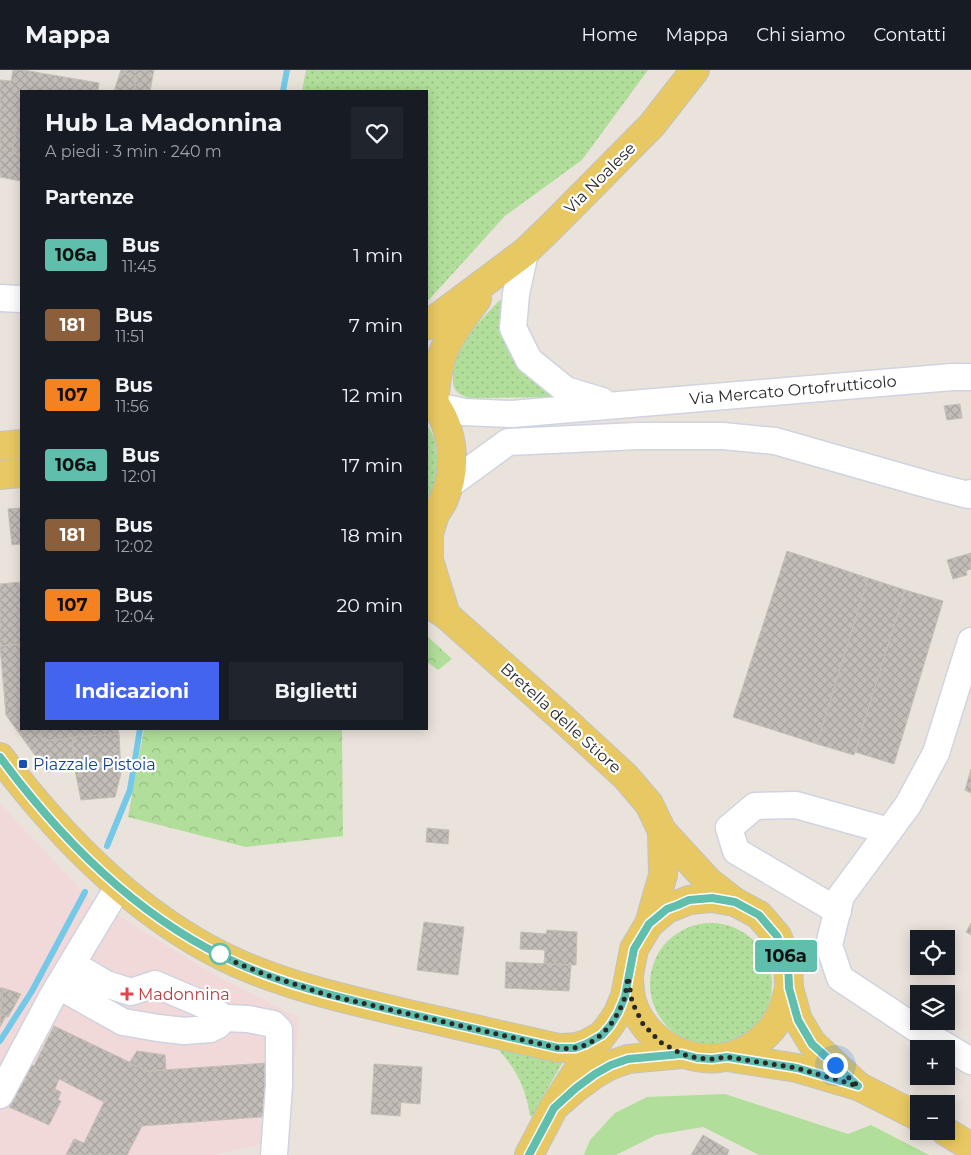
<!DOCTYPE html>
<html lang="it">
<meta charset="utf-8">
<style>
:root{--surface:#171b24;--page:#20242c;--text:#f1f3f6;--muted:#9ea1a6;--line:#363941;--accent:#4364ef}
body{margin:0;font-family:Montserrat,sans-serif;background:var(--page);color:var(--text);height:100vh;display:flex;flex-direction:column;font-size:19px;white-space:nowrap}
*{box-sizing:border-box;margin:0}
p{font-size:16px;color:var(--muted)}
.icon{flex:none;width:28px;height:28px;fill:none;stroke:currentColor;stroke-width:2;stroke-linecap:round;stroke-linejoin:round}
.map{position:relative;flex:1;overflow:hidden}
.sheet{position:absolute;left:20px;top:20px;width:408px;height:640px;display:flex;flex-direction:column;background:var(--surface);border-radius:0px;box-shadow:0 2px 12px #0003}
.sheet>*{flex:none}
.badge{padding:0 10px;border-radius:4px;font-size:18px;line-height:32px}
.fabs{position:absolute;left:910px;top:860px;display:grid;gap:10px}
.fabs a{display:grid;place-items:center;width:45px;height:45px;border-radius:0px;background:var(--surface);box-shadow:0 2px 12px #0003;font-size:25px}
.you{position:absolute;width:25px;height:25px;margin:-12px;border:4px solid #fff;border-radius:50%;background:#1a73e8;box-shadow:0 0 0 8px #1a73e833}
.map>.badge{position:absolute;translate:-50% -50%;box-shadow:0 0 0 2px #fff}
h2{padding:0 25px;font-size:19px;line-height:45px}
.round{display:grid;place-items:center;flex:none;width:52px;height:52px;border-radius:0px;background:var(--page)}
.headline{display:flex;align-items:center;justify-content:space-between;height:85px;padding:0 25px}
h1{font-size:24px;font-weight:700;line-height:38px}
.action{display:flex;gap:10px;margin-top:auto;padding:10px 25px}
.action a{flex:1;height:58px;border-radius:0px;background:var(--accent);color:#fff;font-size:20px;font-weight:700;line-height:58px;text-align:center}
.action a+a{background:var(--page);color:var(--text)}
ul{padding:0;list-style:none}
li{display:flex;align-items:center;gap:15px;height:70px;padding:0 25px}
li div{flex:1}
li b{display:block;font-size:19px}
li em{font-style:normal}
li .badge{min-width:55px;font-weight:700;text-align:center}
header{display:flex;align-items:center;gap:30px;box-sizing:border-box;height:70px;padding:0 25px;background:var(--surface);border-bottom:1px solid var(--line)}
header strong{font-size:24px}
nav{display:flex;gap:28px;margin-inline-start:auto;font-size:18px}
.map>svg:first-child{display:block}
</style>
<header>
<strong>Mappa</strong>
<nav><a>Home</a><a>Mappa</a><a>Chi siamo</a><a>Contatti</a></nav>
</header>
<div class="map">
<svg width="971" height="1085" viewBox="0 0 971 1085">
<defs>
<pattern id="grass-dots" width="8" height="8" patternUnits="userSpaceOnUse" patternTransform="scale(1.25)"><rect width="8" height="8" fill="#b1de9a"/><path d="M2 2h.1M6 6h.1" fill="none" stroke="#98be85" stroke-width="1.8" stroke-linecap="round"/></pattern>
<pattern id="forest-crowns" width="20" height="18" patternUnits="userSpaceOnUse" patternTransform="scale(1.25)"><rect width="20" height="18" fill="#b1de9a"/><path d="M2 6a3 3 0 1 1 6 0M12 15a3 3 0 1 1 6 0" fill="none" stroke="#98be85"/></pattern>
<pattern id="building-cross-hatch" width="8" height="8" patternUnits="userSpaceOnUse" patternTransform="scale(1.25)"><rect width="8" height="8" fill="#c2bdb7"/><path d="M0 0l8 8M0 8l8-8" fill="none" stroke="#a7a29d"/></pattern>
</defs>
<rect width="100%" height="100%" fill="#eae3db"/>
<!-- medical -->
<polygon fill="#f1d8d9" points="0,734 88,827 208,901 299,948 288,1068 214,1085 0,1085"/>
<!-- grass -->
<g fill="url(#grass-dots)">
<polygon points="306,0 648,0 582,90 505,146 426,233 426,21 302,21"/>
<path d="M505 229 565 327 470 328C458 325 452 320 453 307 453 303 452 299 453 295 454 292 457 288 458 285 468 263 484 246 500 230Z"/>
<polygon points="426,353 435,369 438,395 433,420 426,431"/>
<circle cx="711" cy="914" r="61"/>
<path d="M496 977 530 986 563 992 541 1030 533 1046H530C526 1018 516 998 496 977Z"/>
</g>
<!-- forest -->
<g fill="url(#forest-crowns)">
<polygon points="426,565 452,589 438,600 426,591"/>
<polygon points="144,659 342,659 343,766 246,777 128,747"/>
</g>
<!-- park -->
<polygon fill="#b1de9a" points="725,1024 848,1064 871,1055 929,1085 759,1085 703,1057 656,1065 616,1085 584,1085 590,1070 615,1043 647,1027"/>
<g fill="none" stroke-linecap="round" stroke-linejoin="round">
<!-- stream -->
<g stroke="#73c9e7" stroke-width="6">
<polyline points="283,21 287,0"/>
<polyline points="107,776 130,720 140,659"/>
<polyline points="0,971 32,921 85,822"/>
</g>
</g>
<!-- building -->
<g fill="url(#building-cross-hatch)" stroke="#c5bfb5">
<polygon points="13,0 23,0 99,13 98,21 21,21 21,44 18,43 12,83 21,85 21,111 0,107 0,10 11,11"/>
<polygon points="121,0 154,0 150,21 134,21 136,6 120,3"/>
<polygon points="120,3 136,6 134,21 114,21"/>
<polygon points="18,43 21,44 21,85 12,83"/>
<polygon points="960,334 962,348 947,350 944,336"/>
<polygon points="21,438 21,474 12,475 8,439"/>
<polygon points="787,481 868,508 817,674 733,647"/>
<polygon points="971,483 971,499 966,501 967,505 953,509 947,490"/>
<polygon points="868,508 905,520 854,685 817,674"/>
<polygon points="21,512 21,574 0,576 0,514"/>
<polygon points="905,520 943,531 894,694 855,682"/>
<polygon points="21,574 21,659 41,659 42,671 72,667 75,700 47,702 6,645 0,576"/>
<polygon points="41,659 118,659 119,664 42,671"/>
<polygon points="119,664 121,703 115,727 81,730 75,700 72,667"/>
<polygon points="971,699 971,723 965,720"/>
<polygon points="427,758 449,760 448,774 426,772"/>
<polygon points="424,852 464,857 458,905 417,900"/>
<polygon points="971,853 971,865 966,862"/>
<polygon points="547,860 577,862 576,895 544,894 545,880 520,879 521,862 546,864"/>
<polygon points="506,892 571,895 569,921 505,918"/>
<polygon points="0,918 3,918 1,952 0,952"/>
<polygon points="3,918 21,924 8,947 1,943"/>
<polygon points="1,943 6,946 0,957 0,952"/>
<polygon points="54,956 148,1001 266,993 268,1022 273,1046 142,1056 127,1085 66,1085 74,1069 84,1073 104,1032 59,1009 55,1019 61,1022 58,1030 61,1031 49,1055 9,1037 29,994 34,996"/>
<polygon points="137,981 165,985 166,1000 148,1001 129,993"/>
<polygon points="374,994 422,997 420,1034 372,1030"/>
<polygon points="372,1030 401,1032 400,1046 371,1044"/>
<polygon points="703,1065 729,1080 727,1085 691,1085"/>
</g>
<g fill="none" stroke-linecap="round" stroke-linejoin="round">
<defs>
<g id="minor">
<polyline points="525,182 516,224 513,258 529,290 566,320 602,331"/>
<polyline points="0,228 21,229"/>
<polyline points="437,336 464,342 512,344 952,307 971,307"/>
<polyline points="449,415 508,372 638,366 723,366 775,371 933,416 968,425 971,423"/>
<polyline points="971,571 936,683 908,735 841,826 829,875 840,908 917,959 971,991"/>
<polyline points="838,841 736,781 729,758 755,736 796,735 889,761"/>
<polyline points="59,916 123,952 158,958 184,961 210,959 218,955 224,948 209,937 155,914 131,922 106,914 72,894"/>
<polyline points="224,948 248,949 273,954 279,960 279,1016 274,1085"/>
<polyline points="0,1025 52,927 111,829 119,817"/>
</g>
<g id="major">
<polyline points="426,256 525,182 553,155 652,55 695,0"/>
<path d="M426 324C453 351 459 394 444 429 440 438 433 447 426 454"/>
<path d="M434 331C436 316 437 300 442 285 450 264 464 247 477 229"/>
<polyline points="0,376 21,374"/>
<polyline points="0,405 21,403"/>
<polyline points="435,444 429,464 429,490 446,545"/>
<polyline points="426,532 446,545 561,647 626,707 649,734 662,761 708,811 735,832"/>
<path d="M0 687C63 770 141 850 237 893 289 916 345 929 400 942 453 954 505 966 558 978 580 978 584 976 602 965"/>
<polyline points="649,854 663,805 662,761"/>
<path d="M629 909C630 917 630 925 632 932 649 982 710 1005 754 975 762 969 770 962 775 954 783 942 786 931 789 918"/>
<polyline points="727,987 797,998 858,1016 919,1047"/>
<polyline points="554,1037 590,981 610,955 618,943 625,926 634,879 649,854 667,839 689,830 712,828 735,832 759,845 777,866 788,891 789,918 798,950 812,973 858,1016"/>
<polyline points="945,1061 971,1077"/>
<polyline points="529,1085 554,1037 576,1018 595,1004 611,995 628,989 682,984"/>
</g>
</defs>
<!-- minor casing -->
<use href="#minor" stroke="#d0d3e1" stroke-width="29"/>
<!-- major casing -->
<use href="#major" stroke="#c3c3c3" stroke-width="30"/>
<!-- minor -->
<use href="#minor" stroke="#fff" stroke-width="26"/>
<!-- major -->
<use href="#major" stroke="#e8c862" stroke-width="28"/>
</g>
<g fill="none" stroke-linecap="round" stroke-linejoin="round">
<defs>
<path id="line" d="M0 687C62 771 141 850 237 893 288 916 342 928 396 941 450 953 504 966 558 978H575L586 974 602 965 610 956 618 943 625 926 634 879 649 854 667 839 678 835 689 830 712 828 735 832 759 845 777 866 788 891 789 918 798 950 812 974 858 1016 797 998 727 987 712 989 697 988 682 984 628 989 611 995 595 1004 576 1018 554 1038 529 1085"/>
</defs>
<!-- line casing -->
<use href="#line" stroke="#fff" stroke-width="11"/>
<!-- line -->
<use href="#line" stroke="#5fbeac" stroke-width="8"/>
<!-- walk -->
<path stroke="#282828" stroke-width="5" stroke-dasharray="0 9" d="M220 884 237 893 269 906 331 926 558 978C563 978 569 979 574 978 600 974 617 950 625 927 626 920 627 913 628 907L632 932 643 954 660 972 682 984 697 988 712 989 727 987 797 998 858 1016 835 995"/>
</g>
<!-- markers -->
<rect fill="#1a4fb4" stroke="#fff" stroke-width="2" x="18" y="689" width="10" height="10" rx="2.5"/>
<circle fill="#fff" stroke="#5fbeac" stroke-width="2.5" cx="220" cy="884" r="10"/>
<path fill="#e0444e" stroke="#fff" stroke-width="2" d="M124.5 916.5h5v5h5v5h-5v5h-5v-5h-5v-5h5z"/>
<g text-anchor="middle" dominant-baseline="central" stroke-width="4.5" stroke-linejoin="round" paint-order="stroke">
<!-- street labels -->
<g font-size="16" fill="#282828" stroke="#fff">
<text transform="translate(600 108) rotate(-45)">Via Noalese</text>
<text transform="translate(793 320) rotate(-5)">Via Mercato Ortofrutticolo</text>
<text transform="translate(561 648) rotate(42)">Bretella delle Stiore</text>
</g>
<!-- transit labels -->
<g font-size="16" fill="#164399" stroke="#fff" text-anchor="start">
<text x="33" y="694">Piazzale Pistoia</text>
</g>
<!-- health labels -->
<g font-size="16" fill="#be3a42" stroke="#fff" text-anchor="start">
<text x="138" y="924">Madonnina</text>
</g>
</g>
</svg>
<div class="fabs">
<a><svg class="icon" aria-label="locate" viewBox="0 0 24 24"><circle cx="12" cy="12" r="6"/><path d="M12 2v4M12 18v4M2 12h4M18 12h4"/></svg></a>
<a><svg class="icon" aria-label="layers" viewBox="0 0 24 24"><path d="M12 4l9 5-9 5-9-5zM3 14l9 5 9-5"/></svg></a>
<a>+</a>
<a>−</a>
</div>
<div class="you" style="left:835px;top:995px"></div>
<b class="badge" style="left:786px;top:886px;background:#5fbeac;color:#111">106a</b>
<section class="sheet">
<div class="headline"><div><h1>Hub La Madonnina</h1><p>A piedi · 3 min · 240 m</p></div><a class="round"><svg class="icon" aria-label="heart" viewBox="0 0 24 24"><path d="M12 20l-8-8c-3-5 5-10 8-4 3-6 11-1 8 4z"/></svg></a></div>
<h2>Partenze</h2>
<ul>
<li><span class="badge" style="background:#5fbeac;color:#111">106a</span><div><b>Bus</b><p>11:45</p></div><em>1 min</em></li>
<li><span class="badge" style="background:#8b5e3c;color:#fff">181</span><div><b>Bus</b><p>11:51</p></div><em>7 min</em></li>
<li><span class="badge" style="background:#f58220;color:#111">107</span><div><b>Bus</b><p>11:56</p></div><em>12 min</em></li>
<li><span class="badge" style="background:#5fbeac;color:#111">106a</span><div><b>Bus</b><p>12:01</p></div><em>17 min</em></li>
<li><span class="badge" style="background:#8b5e3c;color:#fff">181</span><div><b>Bus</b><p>12:02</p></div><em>18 min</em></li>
<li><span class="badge" style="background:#f58220;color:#111">107</span><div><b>Bus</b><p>12:04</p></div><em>20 min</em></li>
</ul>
<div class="action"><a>Indicazioni</a><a>Biglietti</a></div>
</section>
</div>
